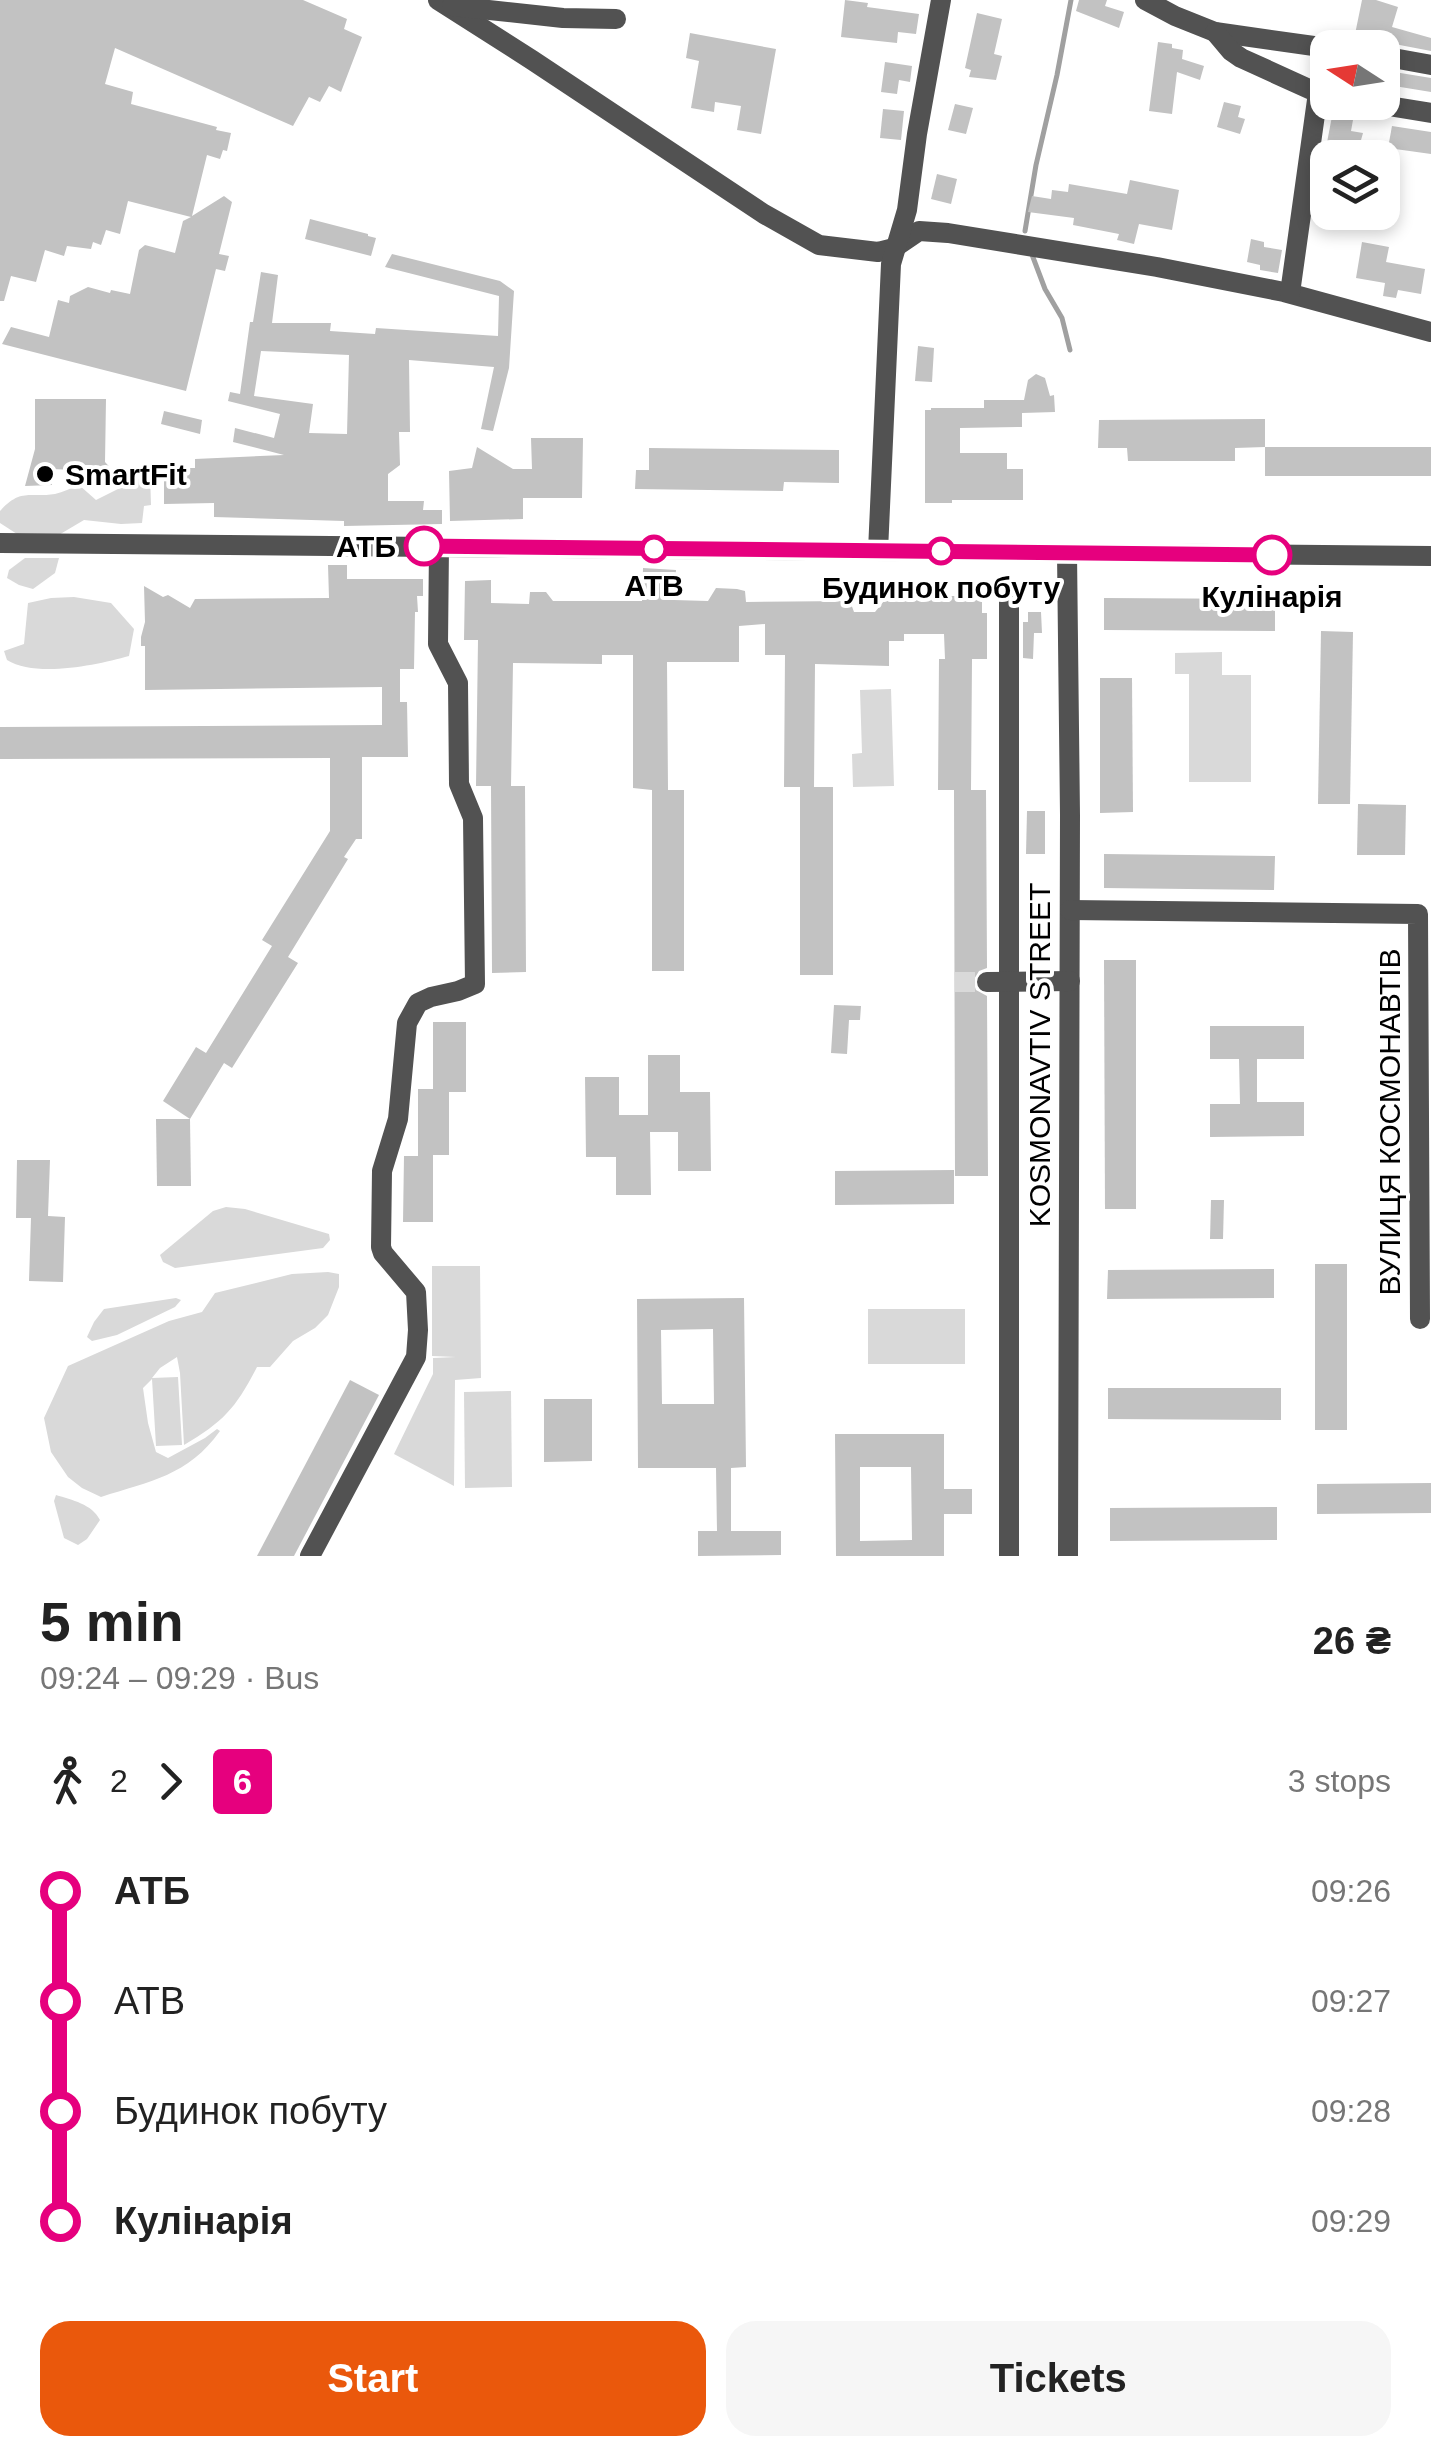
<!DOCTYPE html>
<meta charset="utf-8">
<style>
:root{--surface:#fff;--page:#f6f6f6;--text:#222;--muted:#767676;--accent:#ea580c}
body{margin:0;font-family:Helvetica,sans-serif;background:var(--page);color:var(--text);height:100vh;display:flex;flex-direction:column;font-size:38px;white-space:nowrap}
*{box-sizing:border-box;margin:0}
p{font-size:32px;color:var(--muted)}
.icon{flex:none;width:55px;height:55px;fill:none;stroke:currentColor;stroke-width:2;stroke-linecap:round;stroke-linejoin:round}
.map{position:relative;height:1556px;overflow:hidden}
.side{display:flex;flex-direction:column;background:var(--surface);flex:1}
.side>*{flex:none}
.badge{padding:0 20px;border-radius:8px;font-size:35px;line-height:65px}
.needle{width:65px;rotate:282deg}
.controls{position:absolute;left:1310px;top:30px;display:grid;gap:20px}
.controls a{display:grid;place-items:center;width:90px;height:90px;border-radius:20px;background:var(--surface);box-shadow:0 5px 15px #0003;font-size:50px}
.map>.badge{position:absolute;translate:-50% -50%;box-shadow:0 0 0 5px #fff}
.legs{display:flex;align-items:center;gap:15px;height:110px;padding:0 40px;font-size:32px}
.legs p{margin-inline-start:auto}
.overview{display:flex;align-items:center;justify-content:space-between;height:170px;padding:0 40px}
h1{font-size:55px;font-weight:700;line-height:75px}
.primary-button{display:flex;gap:20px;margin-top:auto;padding:20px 40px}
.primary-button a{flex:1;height:115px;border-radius:30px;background:var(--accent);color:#fff;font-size:40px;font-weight:700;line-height:115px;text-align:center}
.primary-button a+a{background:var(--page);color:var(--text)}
ul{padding:0 40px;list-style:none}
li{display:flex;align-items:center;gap:35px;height:110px;font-size:38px}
li i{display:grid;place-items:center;width:15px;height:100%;margin:0 12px;background:currentColor}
li i::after{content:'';width:25px;height:25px;margin:-12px;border:8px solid;border-radius:50%;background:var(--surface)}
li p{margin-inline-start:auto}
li:first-child i{background:linear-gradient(#0000 50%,currentColor 0)}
li:last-child i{background:linear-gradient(currentColor 50%,#0000 0)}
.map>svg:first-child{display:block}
</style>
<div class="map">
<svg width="1431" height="1556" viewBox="0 0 1431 1556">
<rect width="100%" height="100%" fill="#fff"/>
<!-- green -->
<g fill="#d9d9d9">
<path d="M150 473 151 505 144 506 142 523 121 524 84 520 57 536 17 534 0 523V511C21 488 29 498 55 494 63 492 71 488 79 485L96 500Z"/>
<polygon points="25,558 59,558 55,573 33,589 19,585 7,578 9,570"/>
<path d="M74 597 111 603 134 629 129 656C97 665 36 678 7 660L4 651 24 644 28 603 51 598Z"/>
<polygon points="1222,652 1222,675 1251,675 1251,782 1189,782 1189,674 1175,674 1175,653"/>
<polygon points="891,689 894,786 853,787 852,754 862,753 860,690"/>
<polygon points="226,1207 245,1209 329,1234 330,1240 323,1248 175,1268 163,1262 160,1255 213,1211"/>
<polygon points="432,1266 480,1266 481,1378 455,1380 454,1486 394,1454 433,1374 433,1358 456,1357 432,1356"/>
<path d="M328 1272 339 1274V1287L328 1315 315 1328 293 1341 270 1367H257C235 1409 224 1421 184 1445L180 1373 177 1357 160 1368 152 1378 178 1377 182 1445 156 1446 152 1379 143 1388 148 1423 156 1452 168 1458 205 1438 217 1429 220 1431C188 1476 150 1481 101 1497L82 1488 68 1477 51 1452 44 1418 68 1366 169 1321 202 1312 215 1293 292 1274Z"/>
<polygon points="176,1298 181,1300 175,1307 117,1335 92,1341 87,1337 94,1322 104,1309"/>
<rect x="868" y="1309" width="97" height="55"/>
<polygon points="511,1391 512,1487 465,1488 464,1392"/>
<path d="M56 1495C72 1500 92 1504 100 1520L87 1539 78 1545 64 1538 54 1501Z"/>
</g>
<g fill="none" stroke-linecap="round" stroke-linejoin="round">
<!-- stream -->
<g stroke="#a0a0a0" stroke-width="5">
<polyline points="1025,231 1036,165 1057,75 1071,0"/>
<polyline points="1031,252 1045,289 1062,318 1070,350"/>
</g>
</g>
<!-- building -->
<g fill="#c2c2c2" fill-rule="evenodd">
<polygon points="0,0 303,0 347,19 344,29 362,37 341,92 329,86 320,102 309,97 293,126 115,48 105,84 133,92 131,104 217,127 216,130 231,133 227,151 223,150 220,159 207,155 192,216 224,196 232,202 219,254 229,256 225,271 216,269 186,391 2,344 11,327 49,337 58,300 69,303 70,296 88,287 110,293 111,290 130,294 139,250 145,245 175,253 183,221 191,217 128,201 120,234 106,230 101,245 93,242 91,249 67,246 64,256 45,250 36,282 11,276 4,301 0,301"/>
<polygon points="845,0 868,3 867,7 919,14 916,34 898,32 897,43 841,37"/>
<polygon points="1079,0 1107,0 1105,6 1124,12 1119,28 1076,11"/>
<polygon points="1362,0 1376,0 1398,7 1392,27 1431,38 1431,51 1384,42 1377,44 1371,48 1353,44"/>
<polygon points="977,13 1002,19 994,54 1002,56 996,80 969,77 971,70 965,68"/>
<polygon points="690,33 776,49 761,134 737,130 741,106 715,102 714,112 691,108 699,61 686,58"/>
<polygon points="1158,42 1172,44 1172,48 1183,50 1182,59 1204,66 1200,80 1177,72 1172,114 1149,111"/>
<polygon points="885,62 912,66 910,82 899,80 897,94 881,92"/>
<polygon points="1382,70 1431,78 1431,92 1382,84"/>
<polygon points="1224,102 1241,106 1238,117 1245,119 1240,134 1217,127"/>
<polygon points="955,104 973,108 966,134 948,130"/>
<polygon points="883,109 904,111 901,140 880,138"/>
<polygon points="1333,111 1349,114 1349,119 1353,120 1351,131 1363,133 1356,158 1325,153"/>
<polygon points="1392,126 1431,132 1431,154 1388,148"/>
<polygon points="937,174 957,179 951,204 931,199"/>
<polygon points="1130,180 1179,190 1172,230 1139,224 1134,244 1117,240 1119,234 1073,225 1074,218 1028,212 1032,196 1051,199 1052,190 1068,192 1069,184 1127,194"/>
<polygon points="310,219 368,234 368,236 376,238 371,256 305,239"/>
<polygon points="1251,239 1264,242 1264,247 1282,250 1278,273 1260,270 1260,265 1247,262"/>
<polygon points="1362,242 1389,247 1386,262 1425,269 1421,294 1398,290 1396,298 1383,296 1385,283 1356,278"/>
<path d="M392 254 500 281 514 291 509 368 493 431 481 429 494 367 409 360 410 432H399L400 465 388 474V501H424L423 510H442V524L344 526V521L214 517V503L164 504V468H195V459L284 455 233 442 235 428 274 438 280 414 228 401 230 392 240 394 250 322H253L261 272 278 275 272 323H331L330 331 375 334 376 328 498 336 499 296 385 267ZM261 351 349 355 347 434 309 433 313 404 254 396Z"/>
<polygon points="918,346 934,348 932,382 915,381"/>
<polygon points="1036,374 1045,378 1050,396 1054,395 1055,412 1022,413 1022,427 960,428 960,453 1007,453 1007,469 1023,469 1023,500 952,500 952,503 925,503 925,410 931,410 931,408 984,408 984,400 1024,400 1028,380"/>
<polygon points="35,399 106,399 105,462 117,475 106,486 85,465 74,470 52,469 52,485 25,486 35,449"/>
<polygon points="164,411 202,420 200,434 161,424"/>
<polygon points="1265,419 1265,447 1235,448 1235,461 1128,461 1127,448 1098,448 1099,420"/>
<polygon points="531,438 583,438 582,498 523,498 523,519 450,521 449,471 472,468 477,447 513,469 532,469"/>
<rect x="1265" y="447" width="166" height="29"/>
<polygon points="649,448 839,450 839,483 784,482 783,491 635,489 636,470 649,470"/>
<polygon points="328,565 347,565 347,579 423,579 423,596 417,596 418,612 415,612 414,669 400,669 400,702 407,702 408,757 362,757 362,839 356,839 344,857 348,859 288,957 298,963 232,1068 224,1063 190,1119 163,1101 196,1047 206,1053 272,946 262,940 330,831 330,758 0,759 0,727 382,725 382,687 145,690 145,646 141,646 141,637 145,622 144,586 163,597 168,595 190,608 195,599 329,598"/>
<polygon points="643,568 676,570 674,600 708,601 716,588 737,589 745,591 746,602 850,601 854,612 875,612 884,601 916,601 919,596 982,596 982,613 987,613 987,659 972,659 971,790 986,790 987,968 979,971 973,981 976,990 987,996 988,1176 955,1176 954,790 938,790 939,659 945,659 944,634 904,634 904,641 889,641 889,666 815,664 814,787 833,787 833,975 800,975 800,787 784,787 785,655 765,655 765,624 739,626 739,662 667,662 668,790 684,790 684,971 652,971 652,790 633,788 633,655 602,655 602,664 513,663 511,786 525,786 526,972 492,973 491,786 476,786 478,640 464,640 465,581 491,580 491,603 529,604 530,592 546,592 553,601 642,601"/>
<polygon points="1104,598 1275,599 1275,631 1104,630"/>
<polygon points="1028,612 1041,612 1042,633 1034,633 1033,659 1023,658 1023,622 1028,622"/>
<polygon points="1321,631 1353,632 1350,804 1318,804"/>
<polygon points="1100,678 1132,678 1133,812 1100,813"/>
<polygon points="1358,804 1406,805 1405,855 1357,855"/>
<polygon points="1027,811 1045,811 1045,854 1026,854"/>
<polygon points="1104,854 1275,856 1274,890 1104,888"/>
<polygon points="1104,960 1136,960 1136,1209 1105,1209"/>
<polygon points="834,1005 861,1006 860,1020 849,1020 847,1054 831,1053"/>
<polygon points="433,1022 466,1022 466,1092 449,1092 449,1155 433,1155 433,1222 403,1222 404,1156 418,1156 418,1089 433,1089"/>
<polygon points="1210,1026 1304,1026 1304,1059 1257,1059 1257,1102 1304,1102 1304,1136 1210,1137 1210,1104 1240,1104 1239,1059 1210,1059"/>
<polygon points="648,1055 680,1055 680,1092 710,1092 711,1171 678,1171 678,1132 650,1132 651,1195 616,1195 616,1157 586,1157 585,1077 619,1077 619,1115 648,1115"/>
<polygon points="156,1119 190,1119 191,1186 157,1186"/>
<polygon points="17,1160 50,1160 48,1216 65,1217 63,1282 29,1281 31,1218 16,1218"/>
<polygon points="954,1170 954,1204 835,1205 835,1171"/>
<polygon points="1211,1200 1224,1200 1223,1239 1210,1239"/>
<rect x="1315" y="1264" width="32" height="166"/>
<polygon points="1274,1269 1274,1298 1107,1299 1108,1270"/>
<path d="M744 1298 746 1467 731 1468V1531H781V1555L698 1556V1531H717L716 1468H638L637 1299ZM713 1329 714 1404H662L661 1330Z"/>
<polygon points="350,1380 379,1395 294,1556 257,1556"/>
<polygon points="1108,1388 1281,1388 1281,1420 1108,1419"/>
<polygon points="544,1399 592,1399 592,1461 544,1462"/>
<path d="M835 1434H944V1489H972V1514H944V1556H836ZM860 1467H911L912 1540 860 1541Z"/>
<polygon points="1431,1483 1431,1513 1317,1514 1317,1484"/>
<polygon points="1277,1507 1277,1540 1110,1541 1110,1508"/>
</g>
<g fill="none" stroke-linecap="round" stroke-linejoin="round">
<!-- minor-tunnel -->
<polyline stroke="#d9d9d9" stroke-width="20" stroke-dasharray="20 10" stroke-linecap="butt" points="955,982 987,982"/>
<!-- minor -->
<g stroke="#525252" stroke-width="20">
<polyline points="438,0 532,60 764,214 819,245 878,252 894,248 919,231 948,233 1157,267 1284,292 1431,332"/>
<polyline points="1145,0 1175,16 1215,32 1328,48"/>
<polyline points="452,6 563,18 616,19"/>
<polyline points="1215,32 1231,51 1241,58 1318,93 1328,95"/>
<polyline points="1382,56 1431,65"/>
<polyline points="1364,102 1431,113"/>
<polyline points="1290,293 1318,93"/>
<polyline points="0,543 1431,556"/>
<polyline points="878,551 891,264 907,210 917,134 941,0"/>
<polyline points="1067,553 1070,815 1068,1556"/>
<polyline points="1009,588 1009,1556"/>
<polyline points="1070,910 1418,914 1420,1319"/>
<polyline points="987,982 1070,981"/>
<polyline points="310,1556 416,1357 418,1330 416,1292 383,1253 381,1247 382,1171 398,1119 407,1023 418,1003 431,997 458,991 475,984 473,818 459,784 458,683 438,644 439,546"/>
</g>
</g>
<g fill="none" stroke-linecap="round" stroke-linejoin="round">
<defs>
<polyline id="line-1" points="424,546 1272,555"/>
</defs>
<!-- line-1 casing -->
<use href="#line-1" stroke="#fff" stroke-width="22"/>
<!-- line-1 -->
<use href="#line-1" stroke="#e6007e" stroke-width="15"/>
</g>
<!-- markers -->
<circle fill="#000" stroke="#fff" stroke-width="4" cx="45" cy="474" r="10"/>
<g fill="#fff" stroke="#e6007e" stroke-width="5">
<circle cx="424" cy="546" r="18"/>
<circle cx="654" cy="549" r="12"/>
<circle cx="941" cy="551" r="12"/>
<circle cx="1272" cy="555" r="18"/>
</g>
<g text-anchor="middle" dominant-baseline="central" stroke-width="8" stroke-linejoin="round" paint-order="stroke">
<!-- poi labels -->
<g font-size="30" font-weight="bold" fill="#000" stroke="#fff" text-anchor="start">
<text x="65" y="474">SmartFit</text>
</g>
<!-- stop labels -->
<g font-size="30" font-weight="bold" fill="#000" stroke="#fff">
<text x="396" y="546" text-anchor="end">АТБ</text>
<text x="654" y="585">ATB</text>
<text x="941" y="587">Будинок побуту</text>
<text x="1272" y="596">Кулінарія</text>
</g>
<!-- street labels -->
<g font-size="30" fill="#000" stroke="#fff">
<text transform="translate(1039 1055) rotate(-90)">KOSMONAVTIV STREET</text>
<text transform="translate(1389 1122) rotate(-90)">ВУЛИЦЯ КОСМОНАВТІВ</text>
</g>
</g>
</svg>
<div class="controls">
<a><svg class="needle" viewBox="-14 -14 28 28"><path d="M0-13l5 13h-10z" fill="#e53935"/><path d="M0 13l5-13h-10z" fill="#767676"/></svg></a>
<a><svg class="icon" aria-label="layers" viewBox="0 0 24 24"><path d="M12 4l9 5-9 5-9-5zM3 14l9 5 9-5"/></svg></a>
</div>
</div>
<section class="side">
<div class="overview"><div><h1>5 min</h1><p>09:24 – 09:29 · Bus</p></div><b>26 ₴</b></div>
<div class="legs"><svg class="icon" aria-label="walk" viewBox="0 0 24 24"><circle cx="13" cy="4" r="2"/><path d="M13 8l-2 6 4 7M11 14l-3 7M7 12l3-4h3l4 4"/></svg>2<svg class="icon" aria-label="forward" viewBox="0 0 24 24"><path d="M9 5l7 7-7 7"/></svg><b class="badge" style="background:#e6007e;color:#fff">6</b><p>3 stops</p></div>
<ul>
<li><i style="color:#e6007e"></i><b>АТБ</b><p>09:26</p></li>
<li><i style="color:#e6007e"></i><span>ATB</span><p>09:27</p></li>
<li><i style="color:#e6007e"></i><span>Будинок побуту</span><p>09:28</p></li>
<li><i style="color:#e6007e"></i><b>Кулінарія</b><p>09:29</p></li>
</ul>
<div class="primary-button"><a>Start</a><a>Tickets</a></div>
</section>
